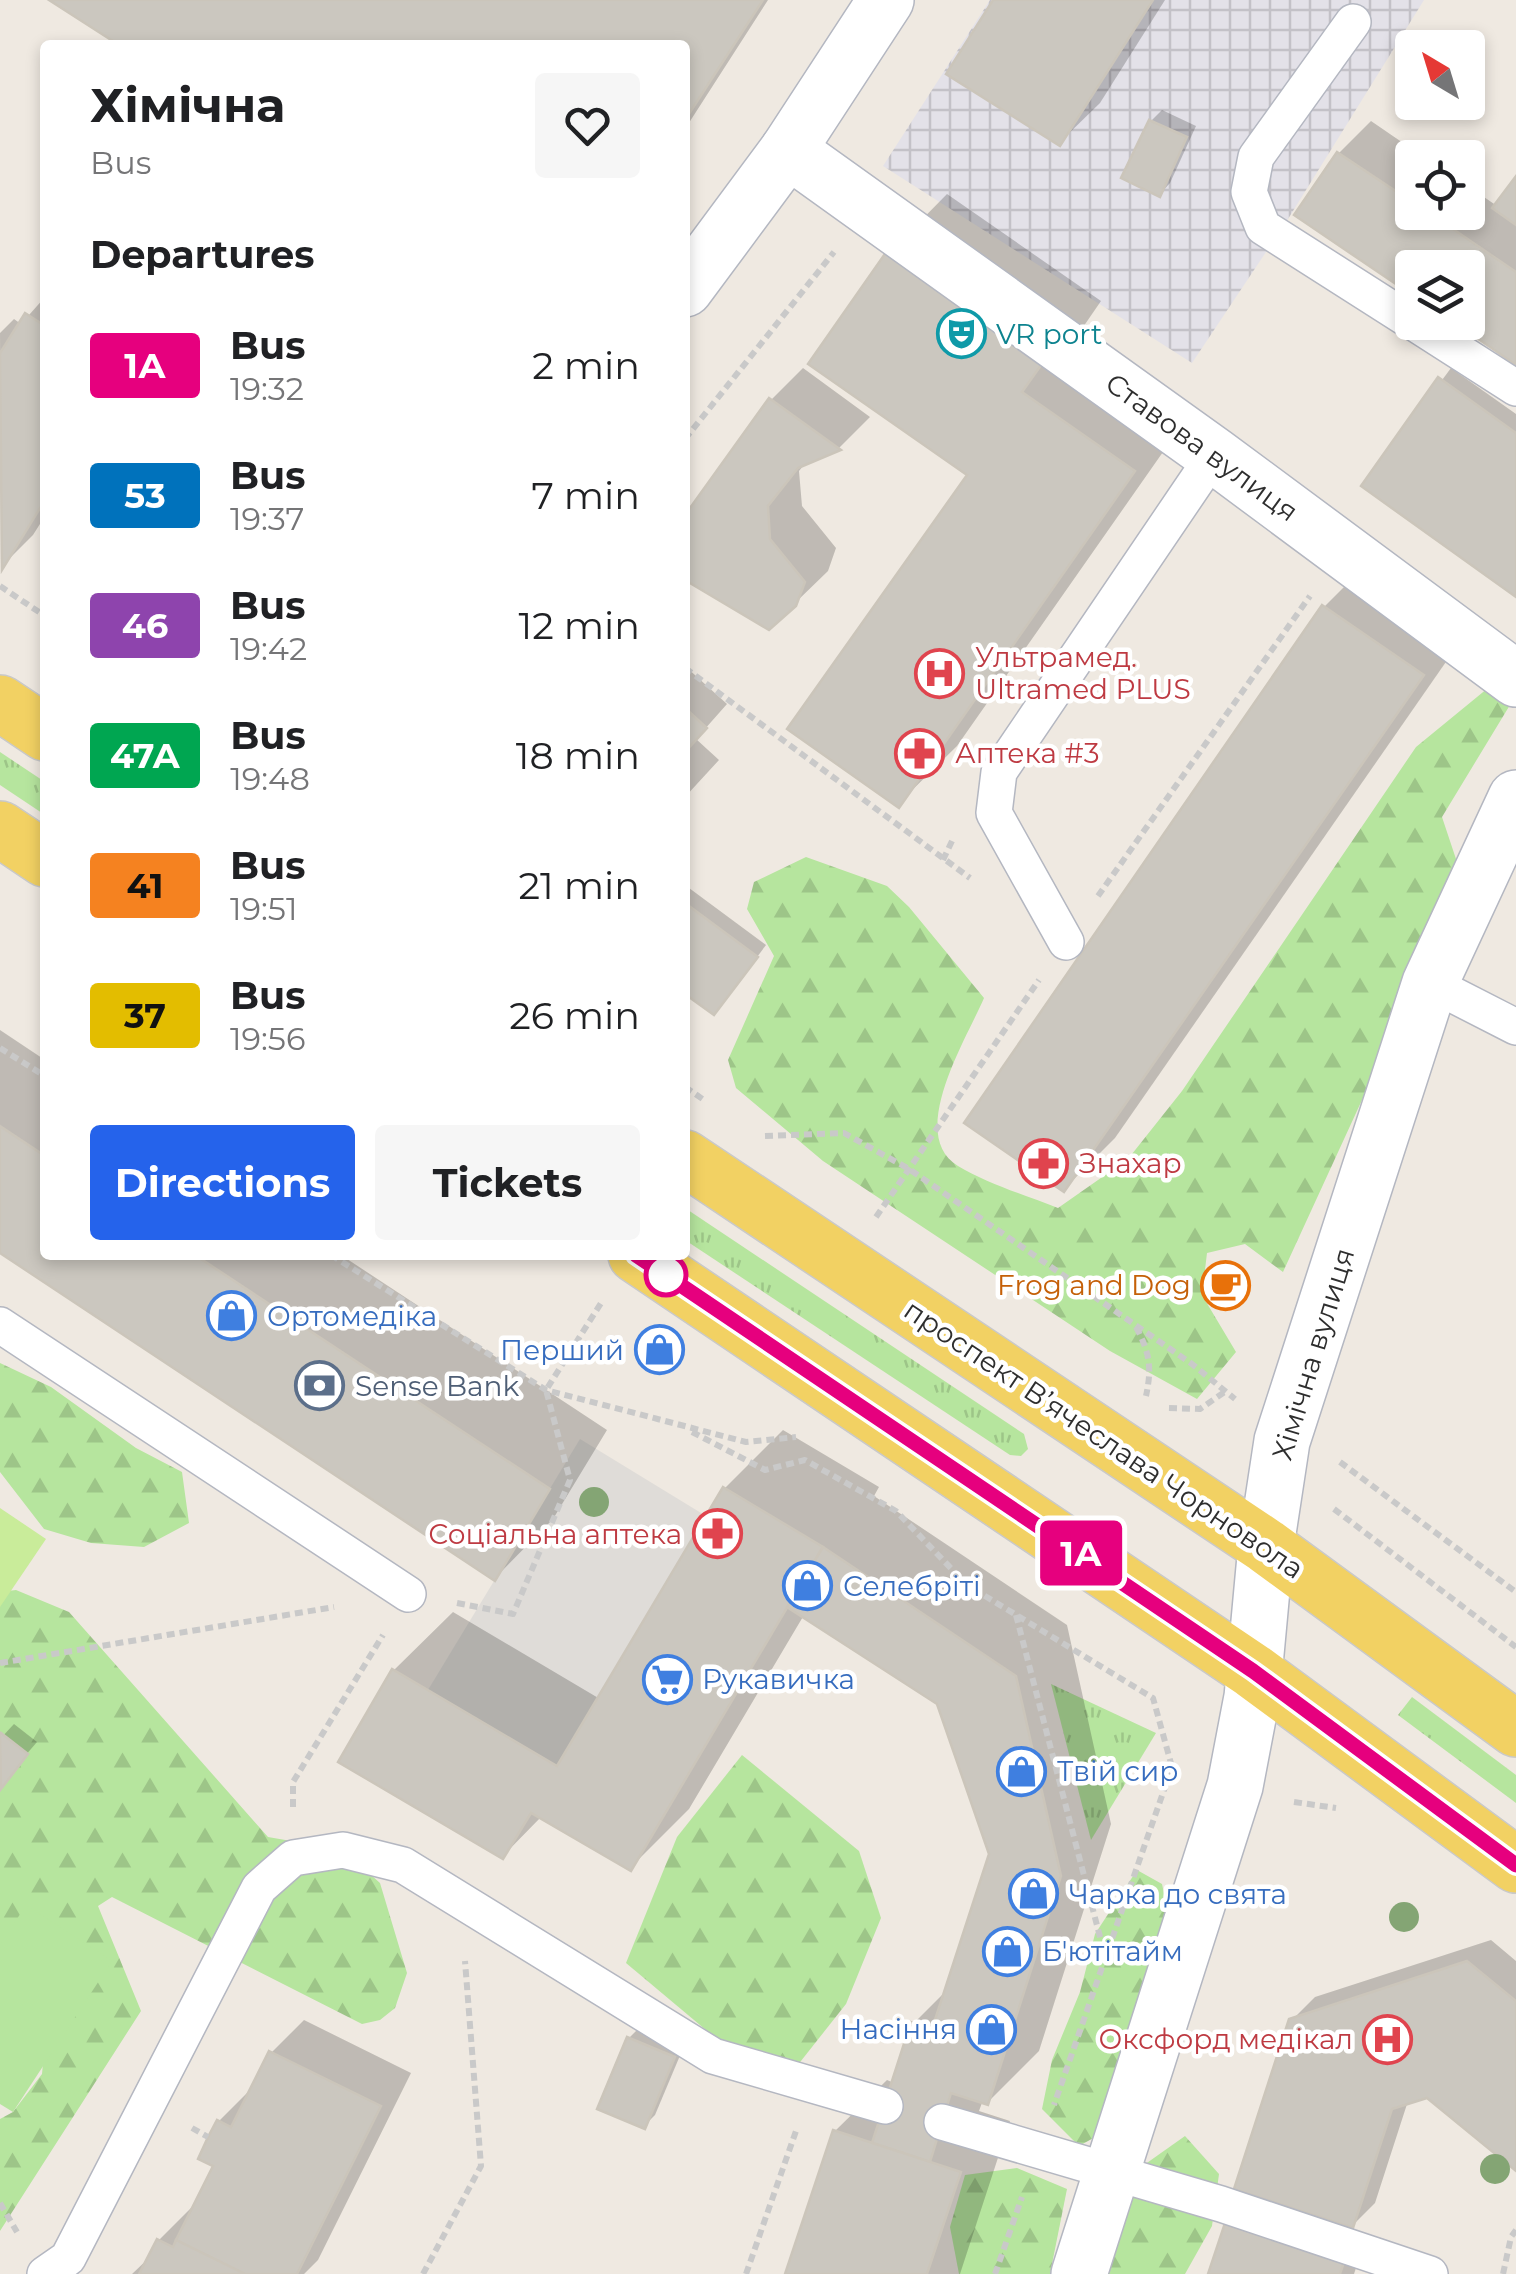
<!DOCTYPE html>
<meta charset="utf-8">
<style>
:root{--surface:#fff;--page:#f6f6f6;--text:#202124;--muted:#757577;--accent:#2563eb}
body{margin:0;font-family:Montserrat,sans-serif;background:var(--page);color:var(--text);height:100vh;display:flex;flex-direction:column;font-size:38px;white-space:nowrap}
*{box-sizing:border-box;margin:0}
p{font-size:32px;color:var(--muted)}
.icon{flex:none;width:55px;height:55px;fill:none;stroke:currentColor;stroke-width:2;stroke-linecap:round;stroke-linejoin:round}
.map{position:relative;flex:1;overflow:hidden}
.panel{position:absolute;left:40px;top:40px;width:650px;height:1220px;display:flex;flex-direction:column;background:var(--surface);border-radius:10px;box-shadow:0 5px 15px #0003}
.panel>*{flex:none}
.badge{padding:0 20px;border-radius:8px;font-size:35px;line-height:65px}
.needle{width:65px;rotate:322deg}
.fabs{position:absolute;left:1395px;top:30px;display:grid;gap:20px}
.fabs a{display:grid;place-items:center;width:90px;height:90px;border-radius:10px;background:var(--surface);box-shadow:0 5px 15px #0003;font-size:50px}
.map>.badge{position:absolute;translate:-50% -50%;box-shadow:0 0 0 5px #fff}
h2{padding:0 50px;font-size:38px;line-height:90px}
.round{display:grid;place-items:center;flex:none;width:105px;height:105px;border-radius:10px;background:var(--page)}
.overview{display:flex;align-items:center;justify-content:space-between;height:170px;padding:0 50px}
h1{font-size:48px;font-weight:700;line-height:75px}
.action{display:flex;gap:20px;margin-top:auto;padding:20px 50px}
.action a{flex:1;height:115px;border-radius:10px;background:var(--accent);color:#fff;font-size:40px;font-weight:700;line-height:115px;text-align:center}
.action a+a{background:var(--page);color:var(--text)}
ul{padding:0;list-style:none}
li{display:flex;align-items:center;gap:30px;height:130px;padding:0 50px}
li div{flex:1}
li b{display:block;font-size:38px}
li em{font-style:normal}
li .badge{min-width:110px;font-weight:700;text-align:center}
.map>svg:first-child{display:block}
</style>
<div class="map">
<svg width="1516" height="2274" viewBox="0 0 1516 2274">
<defs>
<pattern id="industrial-grid" width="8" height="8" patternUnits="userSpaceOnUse" patternTransform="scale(2.5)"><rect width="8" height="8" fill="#e3e1e8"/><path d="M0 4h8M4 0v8" fill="none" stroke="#c3c1c7"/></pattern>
<pattern id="grass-tufts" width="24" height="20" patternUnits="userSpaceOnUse" patternTransform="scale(2.5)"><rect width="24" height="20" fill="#b6e59e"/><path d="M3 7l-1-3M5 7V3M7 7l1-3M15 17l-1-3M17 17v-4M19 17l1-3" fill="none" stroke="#9dc588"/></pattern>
<pattern id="forest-firs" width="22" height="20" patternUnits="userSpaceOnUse" patternTransform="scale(2.5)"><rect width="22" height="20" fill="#b6e59e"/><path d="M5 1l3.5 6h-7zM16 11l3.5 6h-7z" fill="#9dc588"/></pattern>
</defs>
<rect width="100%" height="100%" fill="#efe9e1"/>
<!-- industrial -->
<polygon fill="url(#industrial-grid)" points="990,0 1424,0 1288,219 1192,363 883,166"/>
<!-- grass -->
<g fill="url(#grass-tufts)">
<polygon points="0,752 45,782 45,815 0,785"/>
<polygon points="685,1208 1024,1434 1028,1449 1021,1456 1010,1455 685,1240"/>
<polygon points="1051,1684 1156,1733 1091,1840"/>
<polygon points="1412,1697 1516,1775 1516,1803 1398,1715"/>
</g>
<!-- forest -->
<g fill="url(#forest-firs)">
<path d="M1488 688 1513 700 1442 817 1463 880 1283 1272 1245 1244 1207 1253 1202 1295 1236 1352 1197 1399 1110 1351 823 1161 736 1088 728 1060 774 956 747 909 754 882 806 857 887 886 909 907 984 998C967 1038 906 1135 958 1166 988 1184 1025 1195 1058 1208L1128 1159 1182 1091 1416 747Z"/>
<polygon points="0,1363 51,1387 136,1448 182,1472 189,1523 144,1547 91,1543 44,1529 0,1472"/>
<polygon points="16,1590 69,1612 268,1837 343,1850 380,1883 407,1973 395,2008 380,2020 362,2024 112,1897 98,1906 141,2011 0,2231 0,2119 13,2112 42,2074 45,2040 0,1991 0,1592"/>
<polygon points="742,1755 859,1851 881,1918 846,2004 797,2066 756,2072 626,1963 677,1837"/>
<polygon points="1137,1870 1162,1884 1174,1941 1106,2131 1079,2146 1042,2109 1052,2060 1080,1992 1095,1934"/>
<polygon points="1185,2136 1219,2174 1212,2226 1185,2274 1105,2274 1122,2213 1144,2165"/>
<polygon points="1017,2168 1067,2189 1050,2274 959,2274 950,2227 965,2175"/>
</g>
<!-- park -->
<polygon fill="#b6e59e" points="26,1905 112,1961 13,2112 0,2104 0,1945"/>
<!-- pitch -->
<polygon fill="#c9ec9a" points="0,1508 46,1539 0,1607"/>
<!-- plaza -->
<polygon fill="#dfdcd8" points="580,1439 706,1516 557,1766 428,1690"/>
<!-- shadow -->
<g fill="#0003">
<polygon points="54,0 768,0 685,129 685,45 124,45"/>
<polygon points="996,0 1165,0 1100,103 1059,143"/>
<polygon points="1162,110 1196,126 1170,183 1160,194 1151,121"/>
<polygon points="1371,121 1425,158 1412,158 1412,212 1468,212 1468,186 1497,206 1516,180 1516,362 1468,322 1468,268 1412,268 1412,292 1298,214 1339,153"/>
<polygon points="947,194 1101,301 1079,333 1191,412 957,746 898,804 970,474 889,253"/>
<polygon points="45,297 45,516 33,535 1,567 0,333 14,319 21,324"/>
<polygon points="803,368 870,417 839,448 807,461 799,471 802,506 836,548 828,571 794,604 685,577 685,520 771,400"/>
<polygon points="1451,368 1516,414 1516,594 1364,485"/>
<polygon points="1375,556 1473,623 1115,1138 1064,1189 1324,607"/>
<polygon points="685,666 727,704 696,739 719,760 685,797"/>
<polygon points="685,885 766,945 724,1001 685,991"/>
<polygon points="0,1030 45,1060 45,1255 341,1255 607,1430 553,1519 495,1578 0,1251"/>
<polygon points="783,1430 879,1487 874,1496 1067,1625 1111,1824 1039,2051 988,2102 983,2100 979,2111 1010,2121 960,2274 788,2274 835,2131 887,2080 894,2083 913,2024 948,1989 992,1854 939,1702 804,1615 689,1809 630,1868 542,1816 503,1856 394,1670 453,1612 600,1699 725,1488"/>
<polygon points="14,1724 37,1742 0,1785 0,1739"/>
<polygon points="1491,1940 1516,1961 1516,2167 1428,2095 1408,2101 1375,2203 1353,2225 1292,2020 1315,1997"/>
<polygon points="304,2020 411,2073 318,2260 304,2274 132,2274 152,2255 159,2240 199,2200 216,2165 219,2121 251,2089 271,2053"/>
<polygon points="639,2028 684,2046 655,2115 644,2126 629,2038"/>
<polygon points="1365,2240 1354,2274 1211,2274"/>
</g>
<!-- building -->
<g fill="#cbc7bf" stroke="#cbc5ba" stroke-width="2.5">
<polygon points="49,0 763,0 685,120 685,45 119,45"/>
<polygon points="993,0 1153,0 1060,146 946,74"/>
<polygon points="1149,120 1187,137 1160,197 1121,178"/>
<polygon points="1337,152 1412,202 1412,212 1428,212 1516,272 1516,365 1454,322 1468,322 1468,268 1412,268 1412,295 1294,215"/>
<polygon points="1516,176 1516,225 1492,208"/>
<polygon points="887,251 1044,361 1022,392 1135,471 899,808 787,729 967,475 808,364"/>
<polygon points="25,313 45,326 45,500 2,570 0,353"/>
<polygon points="1438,377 1516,433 1516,597 1361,486"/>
<polygon points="769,398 841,450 798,468 768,506 770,539 805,582 796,606 769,630 685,580 685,515"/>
<polygon points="1322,605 1424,675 1064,1192 964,1123"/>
<polygon points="685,708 707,728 685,752"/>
<polygon points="685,903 758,957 714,1015 685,994"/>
<polygon points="0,1126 45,1156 45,1255 195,1255 550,1489 495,1581 0,1253"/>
<polygon points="723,1487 823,1547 631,1871 531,1813 503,1859 338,1762 392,1669 557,1766"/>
<polygon points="823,1547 1016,1676 1061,1876 988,2105 951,2093 930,2162 872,2143 911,2022 932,2029 989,1854 937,1704 787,1607"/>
<polygon points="1,1733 28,1754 1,1789 0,1735"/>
<polygon points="1467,1961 1516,2001 1516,2171 1427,2098 1392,2109 1353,2228 1234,2189 1289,2019"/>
<polygon points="627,2037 675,2057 645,2129 597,2109"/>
<polygon points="269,2051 381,2106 297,2274 245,2274 176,2240 213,2166 198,2159 208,2137 217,2120 231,2127"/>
<polygon points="833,2130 961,2172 927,2274 785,2274"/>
<polygon points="1225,2223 1344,2262 1340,2274 1208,2274"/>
<polygon points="157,2239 173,2247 176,2240 245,2274 139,2274"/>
</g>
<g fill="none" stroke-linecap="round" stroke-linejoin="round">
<defs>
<g id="service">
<polyline points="1353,22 1256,157 1249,192 1263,227 1412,322"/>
<polyline points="1413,322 1516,388"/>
<polyline points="1066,942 994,813 999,772 1214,455"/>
<polyline points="1430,983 1516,1027"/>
<polyline points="0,1325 408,1594"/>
<polyline points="942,2122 1221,2204 1430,2274"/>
<polyline points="45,2274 68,2258 259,1888 293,1858 343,1850 403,1865 713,2056 885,2106"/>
</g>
<g id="minor">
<polyline points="788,150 1214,455 1516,679"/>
<polyline points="685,289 788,150 886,0"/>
</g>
<polyline id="tertiary" points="1079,2274 1235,1786 1252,1697 1266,1546 1282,1441 1430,983 1516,798"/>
<g id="primary">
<polyline points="0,703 45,733"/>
<polyline points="0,829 45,859"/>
<polyline points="685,1158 1266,1546 1516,1729"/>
<polyline points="636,1255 1253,1671 1516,1865"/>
</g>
</defs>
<!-- service casing -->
<use href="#service" stroke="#b4b7c1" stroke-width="38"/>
<!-- minor casing -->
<use href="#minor" stroke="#b4b7c1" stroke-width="58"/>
<!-- tertiary casing -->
<use href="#tertiary" stroke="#b4b7c1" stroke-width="58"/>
<!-- primary casing -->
<use href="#primary" stroke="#c9c9c9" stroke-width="58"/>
<!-- path -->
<g stroke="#c9c9c9" stroke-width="6" stroke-dasharray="8 5" stroke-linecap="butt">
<polyline points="685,439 834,252"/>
<polyline points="0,586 45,616"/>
<polyline points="685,668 970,878"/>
<polyline points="943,860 952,841"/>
<polyline points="1098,896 1310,596"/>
<polyline points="0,1048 45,1076"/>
<polyline points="685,1087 704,1100"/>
<polyline points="765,1136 844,1133 909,1169 1192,1364 1235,1399"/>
<polyline points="876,1217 1039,980"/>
<polyline points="331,1255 546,1390 746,1442 796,1437"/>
<path d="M1136 1327C1150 1353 1152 1368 1146 1396"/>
<polyline points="1169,1408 1200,1409 1226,1391"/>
<polyline points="692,1432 765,1470 805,1460 896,1511 967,1585 1153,1698 1172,1767 1054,2105"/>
<polyline points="1340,1462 1516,1592"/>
<polyline points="1334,1509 1516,1647"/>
<polyline points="457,1603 513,1614 570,1480 546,1390 603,1300"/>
<polyline points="1016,1615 1105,1956"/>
<polyline points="0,1663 334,1607"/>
<polyline points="1294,1802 1336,1808"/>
<polyline points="293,1807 293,1782 383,1635"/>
<polyline points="192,2128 208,2137"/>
<polyline points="0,2203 17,2232"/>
<polyline points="423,2274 481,2166 465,1961"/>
<polyline points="746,2274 796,2131"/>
<polyline points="995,2274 1022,2197"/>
<polyline points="1503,2274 1511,2237 1516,2230"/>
</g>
<!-- service -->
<use href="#service" stroke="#fff" stroke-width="35"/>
<!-- minor -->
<use href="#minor" stroke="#fff" stroke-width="55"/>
<!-- tertiary -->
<use href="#tertiary" stroke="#fff" stroke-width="55"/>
<!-- primary -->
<use href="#primary" stroke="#f2d163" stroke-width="55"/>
</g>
<!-- trees -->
<g fill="#84a574">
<circle cx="594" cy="1502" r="15"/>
<circle cx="1404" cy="1917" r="15"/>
<circle cx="1495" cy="2169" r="15"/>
</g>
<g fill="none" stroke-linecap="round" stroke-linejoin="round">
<defs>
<polyline id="line" points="636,1255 1253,1671 1516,1865"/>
</defs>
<!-- line casing -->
<use href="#line" stroke="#fff" stroke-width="22"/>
<!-- line -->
<use href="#line" stroke="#e6007e" stroke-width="15"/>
</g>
<!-- icons -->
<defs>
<symbol id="theatre-ring" viewBox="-11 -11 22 22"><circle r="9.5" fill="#fff" stroke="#0f9aa8" stroke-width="1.5"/><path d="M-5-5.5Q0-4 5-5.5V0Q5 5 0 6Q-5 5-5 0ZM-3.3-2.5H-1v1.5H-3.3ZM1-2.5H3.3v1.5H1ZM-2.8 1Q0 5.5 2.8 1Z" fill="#0f9aa8"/></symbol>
<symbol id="hospital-ring" viewBox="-11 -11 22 22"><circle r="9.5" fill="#fff" stroke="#e0444e" stroke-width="1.5"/><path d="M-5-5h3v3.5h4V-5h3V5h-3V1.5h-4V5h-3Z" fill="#e0444e"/></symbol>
<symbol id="pharmacy-ring" viewBox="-11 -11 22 22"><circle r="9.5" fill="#fff" stroke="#e0444e" stroke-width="1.5"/><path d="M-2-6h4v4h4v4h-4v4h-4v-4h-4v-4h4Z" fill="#e0444e"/></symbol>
<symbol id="cafe-ring" viewBox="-11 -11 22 22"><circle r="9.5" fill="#fff" stroke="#e8710a" stroke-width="1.5"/><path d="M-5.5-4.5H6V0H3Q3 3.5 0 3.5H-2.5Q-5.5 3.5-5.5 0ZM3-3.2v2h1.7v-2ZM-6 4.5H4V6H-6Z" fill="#e8710a"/></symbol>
<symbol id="shop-ring" viewBox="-11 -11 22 22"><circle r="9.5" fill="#fff" stroke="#3f7fe0" stroke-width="1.5"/><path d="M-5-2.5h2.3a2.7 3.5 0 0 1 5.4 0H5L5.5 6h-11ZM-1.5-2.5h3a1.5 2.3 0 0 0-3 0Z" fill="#3f7fe0"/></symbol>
<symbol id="bank-ring" viewBox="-11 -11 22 22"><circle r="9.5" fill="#fff" stroke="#5c6f8a" stroke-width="1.5"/><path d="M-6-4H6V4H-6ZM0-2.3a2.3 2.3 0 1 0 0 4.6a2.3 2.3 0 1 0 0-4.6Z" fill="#5c6f8a"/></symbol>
<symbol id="supermarket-ring" viewBox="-11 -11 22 22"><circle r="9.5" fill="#fff" stroke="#3f7fe0" stroke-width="1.5"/><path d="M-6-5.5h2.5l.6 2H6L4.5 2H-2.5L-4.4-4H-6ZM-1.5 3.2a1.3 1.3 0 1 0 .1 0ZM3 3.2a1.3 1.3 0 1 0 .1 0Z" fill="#3f7fe0"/></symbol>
</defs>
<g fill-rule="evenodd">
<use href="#theatre-ring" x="934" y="306" width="55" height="55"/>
<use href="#hospital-ring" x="912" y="646" width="55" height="55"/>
<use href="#pharmacy-ring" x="892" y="726" width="55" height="55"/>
<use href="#pharmacy-ring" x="1016" y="1136" width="55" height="55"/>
<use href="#cafe-ring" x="1198" y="1258" width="55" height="55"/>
<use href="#shop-ring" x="204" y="1288" width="55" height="55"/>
<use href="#shop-ring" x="632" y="1322" width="55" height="55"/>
<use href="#bank-ring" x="292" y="1358" width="55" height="55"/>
<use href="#pharmacy-ring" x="690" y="1506" width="55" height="55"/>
<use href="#shop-ring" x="780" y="1558" width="55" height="55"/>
<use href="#supermarket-ring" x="640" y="1652" width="55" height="55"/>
<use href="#shop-ring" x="994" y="1744" width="55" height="55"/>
<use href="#shop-ring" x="1006" y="1866" width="55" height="55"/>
<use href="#shop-ring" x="980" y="1924" width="55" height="55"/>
<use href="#shop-ring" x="964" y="2002" width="55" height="55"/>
<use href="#hospital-ring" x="1360" y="2012" width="55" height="55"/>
</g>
<!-- markers -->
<circle fill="#fff" stroke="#e6007e" stroke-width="5" cx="666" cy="1275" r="20"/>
<g text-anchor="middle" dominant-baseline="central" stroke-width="9" stroke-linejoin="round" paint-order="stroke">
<!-- culture labels -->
<g font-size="28" fill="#0d838f" stroke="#fff" text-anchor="start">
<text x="996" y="334">VR port</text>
</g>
<!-- street labels -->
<g font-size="28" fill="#2e2e2e" stroke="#fff">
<text transform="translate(1202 447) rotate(36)">Ставова вулиця</text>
<text transform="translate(1313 1354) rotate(-73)">Хімічна вулиця</text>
<text transform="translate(1104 1439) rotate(34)">проспект Вʼячеслава Чорновола</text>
</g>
<!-- health labels -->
<g font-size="28" fill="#be3a42" stroke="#fff" text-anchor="start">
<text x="975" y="657">Ультрамед.<tspan x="975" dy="32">Ultramed PLUS</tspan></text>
<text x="955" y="753">Аптека #3</text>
<text x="1079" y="1163">Знахар</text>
<text x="682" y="1534" text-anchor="end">Соціальна аптека</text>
<text x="1353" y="2039" text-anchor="end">Оксфорд медікал</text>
</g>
<!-- food labels -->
<g font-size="28" fill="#c56008" stroke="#fff" text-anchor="end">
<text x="1191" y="1285">Frog and Dog</text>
</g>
<!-- shop labels -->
<g font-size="28" fill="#366cbe" stroke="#fff" text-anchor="start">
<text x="267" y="1316">Ортомедіка</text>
<text x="624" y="1350" text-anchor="end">Перший</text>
<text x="843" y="1586">Селебріті</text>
<text x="702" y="1679">Рукавичка</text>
<text x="1057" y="1771">Твій сир</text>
<text x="1069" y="1894">Чарка до свята</text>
<text x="1042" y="1951">Б'ютітайм</text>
<text x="957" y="2029" text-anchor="end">Насіння</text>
</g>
<!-- service labels -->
<g font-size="28" fill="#4e5e75" stroke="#fff" text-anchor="start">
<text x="355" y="1386">Sense Bank</text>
</g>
</g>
</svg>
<div class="fabs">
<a><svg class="needle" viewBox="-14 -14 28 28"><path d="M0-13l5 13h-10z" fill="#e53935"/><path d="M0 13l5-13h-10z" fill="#757577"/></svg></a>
<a><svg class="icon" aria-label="locate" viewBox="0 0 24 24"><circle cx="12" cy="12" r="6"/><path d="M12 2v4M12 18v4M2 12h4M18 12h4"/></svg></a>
<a><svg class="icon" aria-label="layers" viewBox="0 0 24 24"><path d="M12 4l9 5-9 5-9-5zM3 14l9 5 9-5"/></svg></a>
</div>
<b class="badge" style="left:1081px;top:1553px;background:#e6007e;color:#fff">1А</b>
<section class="panel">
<div class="overview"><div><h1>Хімічна</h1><p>Bus</p></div><a class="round"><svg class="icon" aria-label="heart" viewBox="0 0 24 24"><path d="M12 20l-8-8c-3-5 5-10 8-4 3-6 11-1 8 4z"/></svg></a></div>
<h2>Departures</h2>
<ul>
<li><span class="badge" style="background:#e6007e;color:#fff">1А</span><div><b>Bus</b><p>19:32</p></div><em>2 min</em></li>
<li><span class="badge" style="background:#0072bc;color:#fff">53</span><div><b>Bus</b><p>19:37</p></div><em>7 min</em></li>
<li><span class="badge" style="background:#8e44ad;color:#fff">46</span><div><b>Bus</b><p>19:42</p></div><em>12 min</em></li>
<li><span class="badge" style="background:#00a651;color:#fff">47А</span><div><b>Bus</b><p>19:48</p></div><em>18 min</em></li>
<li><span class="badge" style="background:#f58220;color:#111">41</span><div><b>Bus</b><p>19:51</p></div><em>21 min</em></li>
<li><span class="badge" style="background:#e3bd00;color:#111">37</span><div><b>Bus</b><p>19:56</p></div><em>26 min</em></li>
</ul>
<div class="action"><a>Directions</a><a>Tickets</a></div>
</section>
</div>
